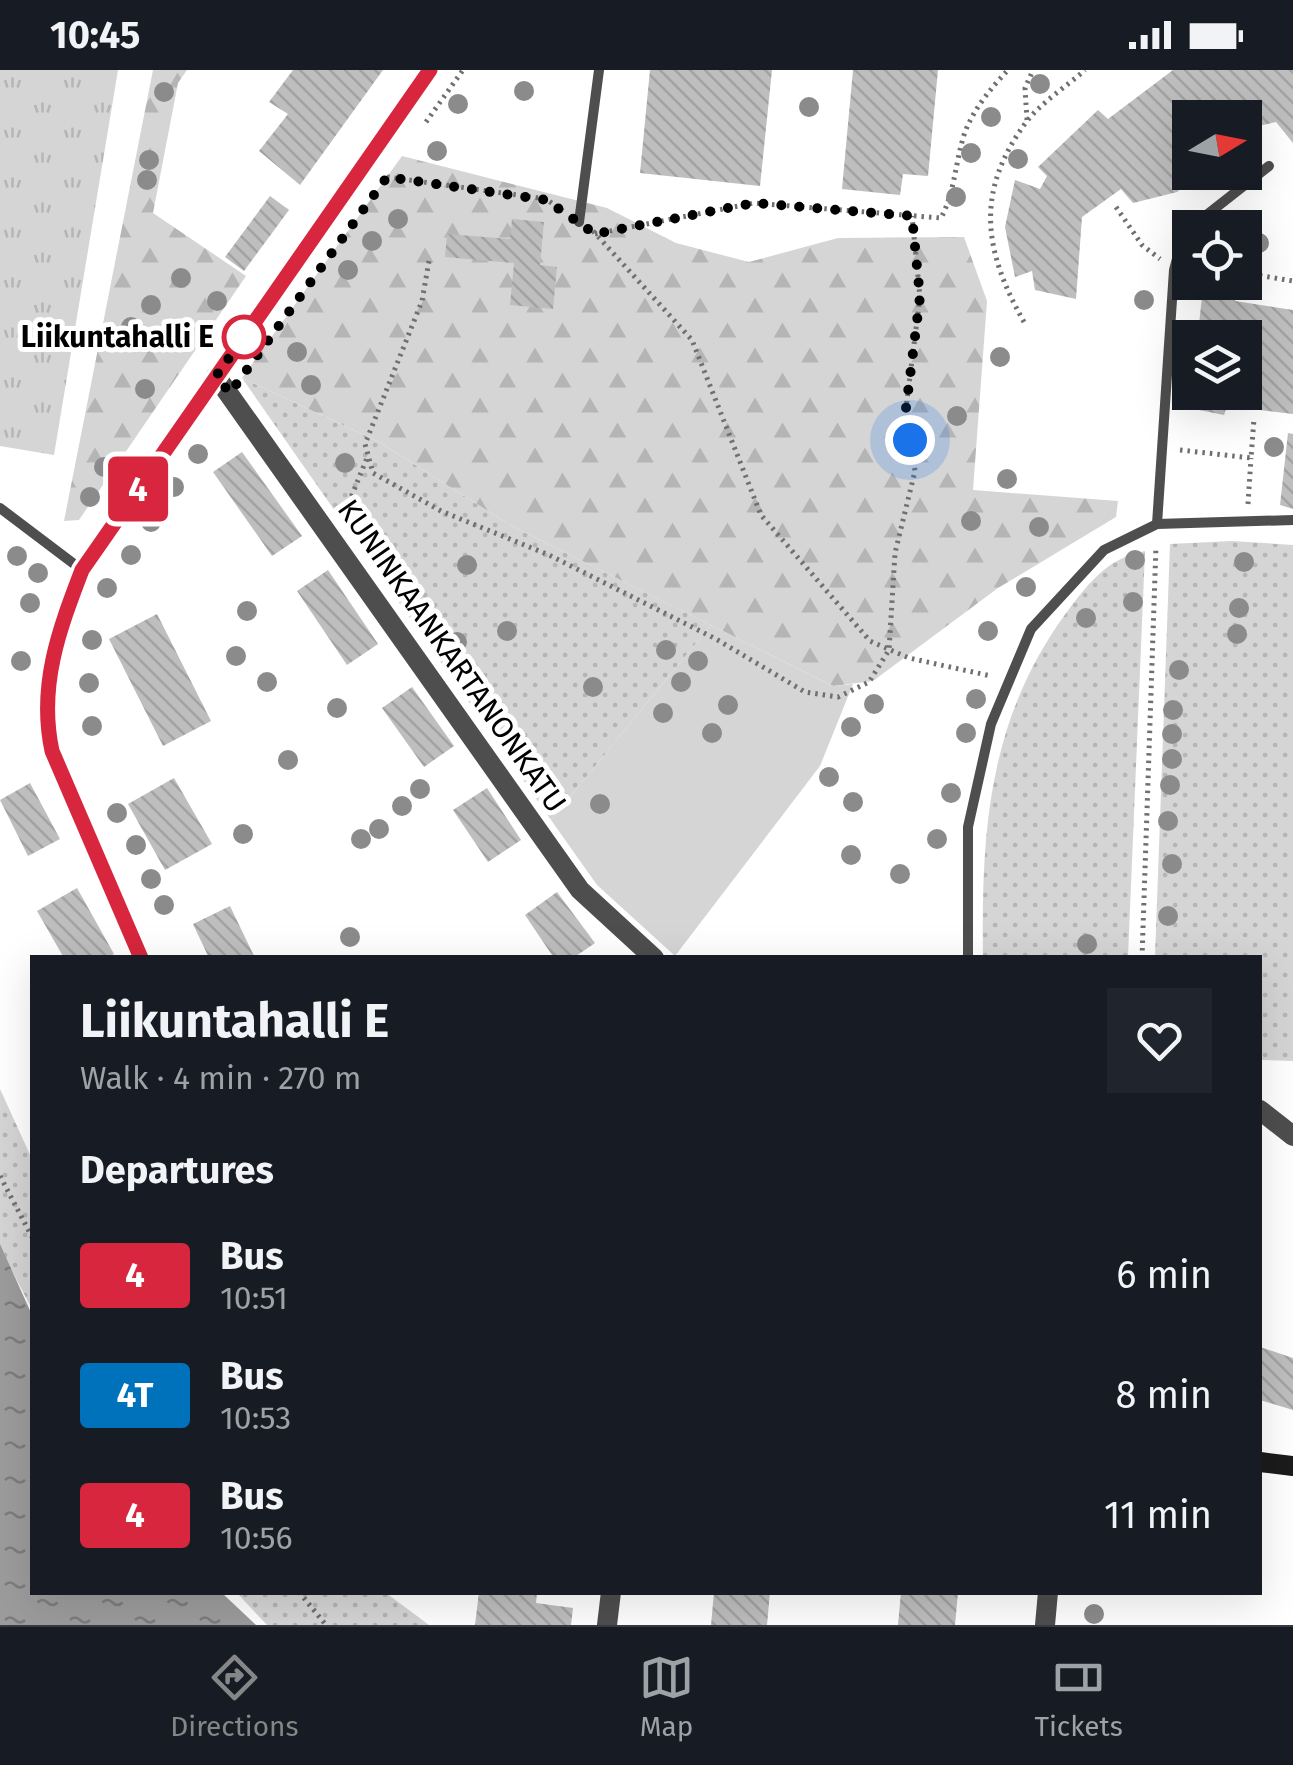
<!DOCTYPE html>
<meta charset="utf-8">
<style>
:root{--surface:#171b24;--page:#20242c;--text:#f1f3f6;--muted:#9ea1a6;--line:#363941;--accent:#858687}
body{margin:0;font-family:"Fira Sans",sans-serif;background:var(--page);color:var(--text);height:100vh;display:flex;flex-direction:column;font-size:38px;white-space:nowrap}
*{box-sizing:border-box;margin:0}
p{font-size:32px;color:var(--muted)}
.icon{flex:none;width:55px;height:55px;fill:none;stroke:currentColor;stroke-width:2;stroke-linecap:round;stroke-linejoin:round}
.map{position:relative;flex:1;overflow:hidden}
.sheet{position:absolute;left:30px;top:885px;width:1232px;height:640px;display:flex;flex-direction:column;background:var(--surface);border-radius:0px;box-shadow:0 10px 40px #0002}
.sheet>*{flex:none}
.badge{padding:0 20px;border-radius:8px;font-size:35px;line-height:65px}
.needle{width:65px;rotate:80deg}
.fabs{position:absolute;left:1172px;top:30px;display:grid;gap:20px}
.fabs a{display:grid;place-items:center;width:90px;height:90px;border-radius:0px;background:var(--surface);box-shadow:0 10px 40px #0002;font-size:50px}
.you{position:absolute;width:50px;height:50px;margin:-25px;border:8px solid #fff;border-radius:50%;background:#1a73e8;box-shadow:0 0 0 15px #1a73e833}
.map>.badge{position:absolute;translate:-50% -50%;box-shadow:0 0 0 5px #fff}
h2{padding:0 50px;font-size:38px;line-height:90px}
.round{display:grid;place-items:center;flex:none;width:105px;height:105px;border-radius:0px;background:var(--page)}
.head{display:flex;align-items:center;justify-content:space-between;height:170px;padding:0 50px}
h1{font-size:48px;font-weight:700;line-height:75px}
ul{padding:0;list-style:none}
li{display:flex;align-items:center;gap:30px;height:120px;padding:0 50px}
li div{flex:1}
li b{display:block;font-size:38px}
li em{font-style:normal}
li .badge{min-width:110px;font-weight:700;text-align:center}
.status{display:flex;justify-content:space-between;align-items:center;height:70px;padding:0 50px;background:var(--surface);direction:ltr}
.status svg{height:28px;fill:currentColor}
.tab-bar{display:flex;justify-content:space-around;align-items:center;height:140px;border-top:2px solid var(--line);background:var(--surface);font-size:28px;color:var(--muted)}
.tab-bar a{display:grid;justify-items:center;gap:5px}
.tab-bar .selected{color:var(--accent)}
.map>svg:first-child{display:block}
</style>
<div class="status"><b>10:45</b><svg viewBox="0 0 49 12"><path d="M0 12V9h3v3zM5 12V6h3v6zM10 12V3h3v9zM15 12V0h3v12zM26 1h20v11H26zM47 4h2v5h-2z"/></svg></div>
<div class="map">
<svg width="1293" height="1555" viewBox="0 0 1293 1555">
<defs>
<pattern id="grass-dots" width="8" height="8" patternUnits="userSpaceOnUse" patternTransform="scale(2.5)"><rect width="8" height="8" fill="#d5d5d5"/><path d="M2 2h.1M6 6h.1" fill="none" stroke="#b5b5b5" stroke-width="1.8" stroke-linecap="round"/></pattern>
<pattern id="forest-firs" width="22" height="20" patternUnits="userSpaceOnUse" patternTransform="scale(2.5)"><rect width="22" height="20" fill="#d5d5d5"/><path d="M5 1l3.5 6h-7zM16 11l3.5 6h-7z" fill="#b5b5b5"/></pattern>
<pattern id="park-tufts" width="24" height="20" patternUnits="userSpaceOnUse" patternTransform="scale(2.5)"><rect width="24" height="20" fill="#d5d5d5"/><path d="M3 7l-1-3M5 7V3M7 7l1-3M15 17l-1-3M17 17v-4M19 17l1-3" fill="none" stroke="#b5b5b5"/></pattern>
<pattern id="water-ripples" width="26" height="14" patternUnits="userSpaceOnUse" patternTransform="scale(2.5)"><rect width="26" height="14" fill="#9c9c9c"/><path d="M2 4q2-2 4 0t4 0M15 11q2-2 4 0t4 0" fill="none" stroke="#7d7d7d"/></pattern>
<pattern id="building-back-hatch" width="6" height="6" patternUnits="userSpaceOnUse" patternTransform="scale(2.5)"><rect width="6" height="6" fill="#bebebe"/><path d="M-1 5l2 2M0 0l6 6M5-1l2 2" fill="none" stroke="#a2a2a2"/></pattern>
</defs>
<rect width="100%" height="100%" fill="#fff"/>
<!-- grass -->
<g fill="url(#grass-dots)">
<polygon points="242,308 379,372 510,455 711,555 551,750"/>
<polygon points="1232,471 1293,475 1293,991 1260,990 1260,888 1155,887 1170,474"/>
<path d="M1145 481 1128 887H983C981 758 989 646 1069 539 1090 511 1110 487 1145 481Z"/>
<polygon points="0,1019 32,1089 32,1239 0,1178"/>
<polygon points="237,1523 386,1523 429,1555 267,1555"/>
</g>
<!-- forest -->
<g fill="url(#forest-firs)">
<polygon points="153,0 187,0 178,13 153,143 246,206 79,450 64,451"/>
<polygon points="402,86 607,138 676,173 749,192 838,168 964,167 987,231 973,420 1118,431 1116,447 998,518 873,611 833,616 510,455 379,372 242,308"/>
</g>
<!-- park -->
<polygon fill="url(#park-tufts)" points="0,0 118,0 54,385 0,376"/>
<!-- garden -->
<polygon fill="#d5d5d5" points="711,555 833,616 853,614 820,696 675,886 597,815 551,750"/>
<!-- water -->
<polygon fill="url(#water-ripples)" points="0,1174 32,1245 32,1522 222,1523 256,1555 0,1555"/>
<!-- building -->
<g fill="url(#building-back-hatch)">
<polygon points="293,0 383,0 300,115 259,81 288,44 269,32"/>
<polygon points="650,0 772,0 760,116 640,103"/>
<polygon points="853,0 938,0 928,106 903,104 900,125 842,119"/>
<polygon points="1173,0 1293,0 1293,73 1276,52 1245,59 1245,48 1190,48 1190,102 1203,102 1177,122 1133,133 1121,119 1082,147 1076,229 1035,220 1032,201 1015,207 1005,157 1015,110 1040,119 1047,106 1038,97 1098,40 1108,49"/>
<polygon points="270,126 289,140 244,201 225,187"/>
<polygon points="512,149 544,152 540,195 557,197 553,239 510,235 514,193 445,187 447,164 510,169"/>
<polygon points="1203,218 1235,222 1235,231 1293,240 1293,344 1227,336 1224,345 1189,338 1190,322 1245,322 1245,268 1190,268 1190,307 1180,306 1185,254 1199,254"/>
<polygon points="1288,363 1293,364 1293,439 1280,435"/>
<polygon points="242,382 302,466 272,486 213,402"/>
<polygon points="328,500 378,574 347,595 297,521"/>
<polygon points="157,544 211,651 163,676 109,569"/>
<polygon points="412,617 454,676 424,697 382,638"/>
<polygon points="174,708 212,774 165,800 128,734"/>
<polygon points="30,713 60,769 28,786 0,730"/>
<polygon points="487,718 521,770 488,792 453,740"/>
<polygon points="77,818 114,884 107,888 64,888 37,841"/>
<polygon points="557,822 595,873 573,888 554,888 525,845"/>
<polygon points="230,836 255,888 209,888 193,854"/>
<polygon points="1260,1277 1293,1288 1293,1340 1260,1330"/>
<polygon points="479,1522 537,1522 536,1533 573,1538 571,1555 475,1555"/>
<polygon points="714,1522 770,1522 767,1555 711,1555"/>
<polygon points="901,1522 958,1522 955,1555 898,1555"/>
</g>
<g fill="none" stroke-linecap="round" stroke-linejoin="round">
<!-- path -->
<g stroke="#707070" stroke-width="5" stroke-dasharray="2.5 5" stroke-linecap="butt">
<polyline points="1027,50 1025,18 1033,0"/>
<polyline points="426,52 463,0"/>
<polyline points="387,107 546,129 563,141"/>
<polyline points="1116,137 1142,175 1160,189"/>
<polyline points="593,161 692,270 761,445 870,571 909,588 991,606"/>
<path d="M595 164 754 133 941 148C955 121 955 94 964 65 972 41 991 18 1008 0"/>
<polyline points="429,191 422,231 365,374 373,403 441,441 549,485 716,569 805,622 838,627 869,612 889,580 895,483 915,401 906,338 920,227 912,146"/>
<polyline points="1245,203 1293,211"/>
<path d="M1024 252C984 181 974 122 1027 51 1042 32 1067 16 1085 0"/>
<polyline points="1180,380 1251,388 1254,349"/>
<polyline points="1248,434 1251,388"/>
<polyline points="343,447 367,388"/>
<polyline points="1142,888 1156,476"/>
<polyline points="0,1106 32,1167"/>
<polyline points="299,1522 326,1555"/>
</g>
<!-- lane -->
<g stroke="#4e4e4e" stroke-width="10">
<polyline points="579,152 599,0"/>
<polyline points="1190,158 1269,96"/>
<polyline points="0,438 82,500"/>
<polyline points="1157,454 1174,200 1184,163 1190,158"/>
<polyline points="968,888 968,757 991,654 1031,559 1104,480 1157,454 1293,450"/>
</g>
<!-- street -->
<g stroke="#4e4e4e" stroke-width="20">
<polyline points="216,306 580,820 654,888"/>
<polyline points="1260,1040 1293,1066"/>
<polyline points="607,1555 611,1522"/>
<polyline points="1045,1555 1048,1522"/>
</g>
<!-- secondary -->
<g stroke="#1b1b1b" stroke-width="20">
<path d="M141 888 52 681C38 616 59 560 82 500L430 0"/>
<polyline points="1260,1392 1293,1396"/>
</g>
</g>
<!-- trees -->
<g fill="#8b8b8b">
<circle cx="1040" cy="14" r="10"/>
<circle cx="524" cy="21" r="10"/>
<circle cx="164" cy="22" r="10"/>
<circle cx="458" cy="34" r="10"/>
<circle cx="809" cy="37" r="10"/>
<circle cx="991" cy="47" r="10"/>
<circle cx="437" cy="81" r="10"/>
<circle cx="971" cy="83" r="10"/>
<circle cx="1018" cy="89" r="10"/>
<circle cx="149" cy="90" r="10"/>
<circle cx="147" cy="110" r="10"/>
<circle cx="956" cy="127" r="10"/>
<circle cx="398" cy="149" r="10"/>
<circle cx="372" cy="171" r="10"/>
<circle cx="1259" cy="173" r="10"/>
<circle cx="348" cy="200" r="10"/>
<circle cx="181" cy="208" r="10"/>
<circle cx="1144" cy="230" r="10"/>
<circle cx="217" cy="231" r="10"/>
<circle cx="151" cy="235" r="10"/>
<circle cx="131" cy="257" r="10"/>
<circle cx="297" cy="282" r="10"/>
<circle cx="1000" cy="287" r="10"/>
<circle cx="311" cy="315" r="10"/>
<circle cx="145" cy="319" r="10"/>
<circle cx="957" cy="346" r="10"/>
<circle cx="1274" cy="377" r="10"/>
<circle cx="198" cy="384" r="10"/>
<circle cx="345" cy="393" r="10"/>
<circle cx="104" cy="397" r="10"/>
<circle cx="1007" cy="409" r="10"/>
<circle cx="174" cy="417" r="10"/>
<circle cx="90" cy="427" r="10"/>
<circle cx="971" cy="451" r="10"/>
<circle cx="151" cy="452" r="10"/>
<circle cx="1039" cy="457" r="10"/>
<circle cx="131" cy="485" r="10"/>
<circle cx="17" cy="486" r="10"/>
<circle cx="1135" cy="490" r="10"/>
<circle cx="1244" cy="492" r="10"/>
<circle cx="467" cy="495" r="10"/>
<circle cx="38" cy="503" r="10"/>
<circle cx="1026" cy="517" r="10"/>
<circle cx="107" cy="518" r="10"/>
<circle cx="1133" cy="532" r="10"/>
<circle cx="30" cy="533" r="10"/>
<circle cx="1239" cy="538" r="10"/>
<circle cx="247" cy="541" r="10"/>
<circle cx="1086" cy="548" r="10"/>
<circle cx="507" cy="561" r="10"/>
<circle cx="988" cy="561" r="10"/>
<circle cx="1237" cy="564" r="10"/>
<circle cx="92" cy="570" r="10"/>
<circle cx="457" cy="572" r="10"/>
<circle cx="666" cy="580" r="10"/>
<circle cx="236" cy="586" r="10"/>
<circle cx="21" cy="591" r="10"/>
<circle cx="698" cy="591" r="10"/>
<circle cx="1179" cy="600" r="10"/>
<circle cx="267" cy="612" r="10"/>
<circle cx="681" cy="612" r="10"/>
<circle cx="89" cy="613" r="10"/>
<circle cx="593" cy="617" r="10"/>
<circle cx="976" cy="629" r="10"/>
<circle cx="874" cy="634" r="10"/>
<circle cx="728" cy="635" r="10"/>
<circle cx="337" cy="638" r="10"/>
<circle cx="1173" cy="640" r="10"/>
<circle cx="663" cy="643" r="10"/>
<circle cx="92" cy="656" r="10"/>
<circle cx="851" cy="657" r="10"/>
<circle cx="712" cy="663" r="10"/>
<circle cx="966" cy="663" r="10"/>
<circle cx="1172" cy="664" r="10"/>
<circle cx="1172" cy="689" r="10"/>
<circle cx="288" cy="690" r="10"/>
<circle cx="829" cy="707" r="10"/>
<circle cx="1170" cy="715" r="10"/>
<circle cx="420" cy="719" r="10"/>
<circle cx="951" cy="723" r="10"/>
<circle cx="853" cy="732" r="10"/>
<circle cx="600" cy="734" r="10"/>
<circle cx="402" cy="736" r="10"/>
<circle cx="117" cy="743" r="10"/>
<circle cx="1168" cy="751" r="10"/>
<circle cx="379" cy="759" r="10"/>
<circle cx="243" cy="764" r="10"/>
<circle cx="361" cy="769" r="10"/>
<circle cx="937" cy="769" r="10"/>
<circle cx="136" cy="775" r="10"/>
<circle cx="851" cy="785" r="10"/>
<circle cx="1172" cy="794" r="10"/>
<circle cx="900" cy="804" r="10"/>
<circle cx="151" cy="809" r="10"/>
<circle cx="164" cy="835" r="10"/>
<circle cx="1168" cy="846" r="10"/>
<circle cx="350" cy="867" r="10"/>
<circle cx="1087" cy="874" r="10"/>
<circle cx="1094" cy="1544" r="10"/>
</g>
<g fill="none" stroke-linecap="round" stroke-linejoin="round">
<defs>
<path id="line" d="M141 888 52 681C38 616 59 560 82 500L430 0"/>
</defs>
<!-- line casing -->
<use href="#line" stroke="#fff" stroke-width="22"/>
<!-- line -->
<use href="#line" stroke="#d7263d" stroke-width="15"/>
<!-- walk -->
<polyline stroke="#000" stroke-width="10" stroke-dasharray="0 18" points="244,267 252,256 216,306 230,323 387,107 546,130 595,164 754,133 912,146 920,227 906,338 910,370"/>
</g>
<!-- markers -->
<circle fill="#fff" stroke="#d7263d" stroke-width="5" cx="244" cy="267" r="20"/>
<g text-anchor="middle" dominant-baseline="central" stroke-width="10" stroke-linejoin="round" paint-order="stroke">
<!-- stop labels -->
<g font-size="30" font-weight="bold" fill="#000" stroke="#fff" text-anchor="end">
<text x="214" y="267">Liikuntahalli E</text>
</g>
<!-- street labels -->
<g font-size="30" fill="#000" stroke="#fff">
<text transform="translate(452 586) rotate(55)">KUNINKAANKARTANONKATU</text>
</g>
</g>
</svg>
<div class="fabs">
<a><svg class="needle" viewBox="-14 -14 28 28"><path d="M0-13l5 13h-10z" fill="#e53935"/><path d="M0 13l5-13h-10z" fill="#9ea1a6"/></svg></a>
<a><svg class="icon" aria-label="locate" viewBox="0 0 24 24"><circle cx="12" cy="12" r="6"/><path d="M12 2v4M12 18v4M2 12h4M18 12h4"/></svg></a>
<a><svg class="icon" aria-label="layers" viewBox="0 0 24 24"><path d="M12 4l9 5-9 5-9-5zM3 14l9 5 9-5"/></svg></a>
</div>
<div class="you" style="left:910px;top:370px"></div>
<b class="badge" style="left:138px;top:419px;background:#d7263d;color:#fff">4</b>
<section class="sheet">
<div class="head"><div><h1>Liikuntahalli E</h1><p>Walk · 4 min · 270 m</p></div><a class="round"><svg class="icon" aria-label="heart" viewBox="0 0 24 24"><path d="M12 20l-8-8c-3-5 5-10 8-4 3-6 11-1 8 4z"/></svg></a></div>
<h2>Departures</h2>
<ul>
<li><span class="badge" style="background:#d7263d;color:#fff">4</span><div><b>Bus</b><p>10:51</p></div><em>6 min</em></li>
<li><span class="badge" style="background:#0072bc;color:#fff">4T</span><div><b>Bus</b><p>10:53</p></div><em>8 min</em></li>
<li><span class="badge" style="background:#d7263d;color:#fff">4</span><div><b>Bus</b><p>10:56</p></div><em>11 min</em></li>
</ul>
</section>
</div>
<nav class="tab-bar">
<a class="selected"><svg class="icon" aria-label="directions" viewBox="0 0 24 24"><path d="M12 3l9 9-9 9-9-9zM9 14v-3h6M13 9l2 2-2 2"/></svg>Directions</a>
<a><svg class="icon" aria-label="map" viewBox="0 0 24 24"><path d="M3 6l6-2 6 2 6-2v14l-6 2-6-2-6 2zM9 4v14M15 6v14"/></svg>Map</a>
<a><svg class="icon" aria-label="tickets" viewBox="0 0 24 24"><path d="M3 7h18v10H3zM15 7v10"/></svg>Tickets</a>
</nav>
